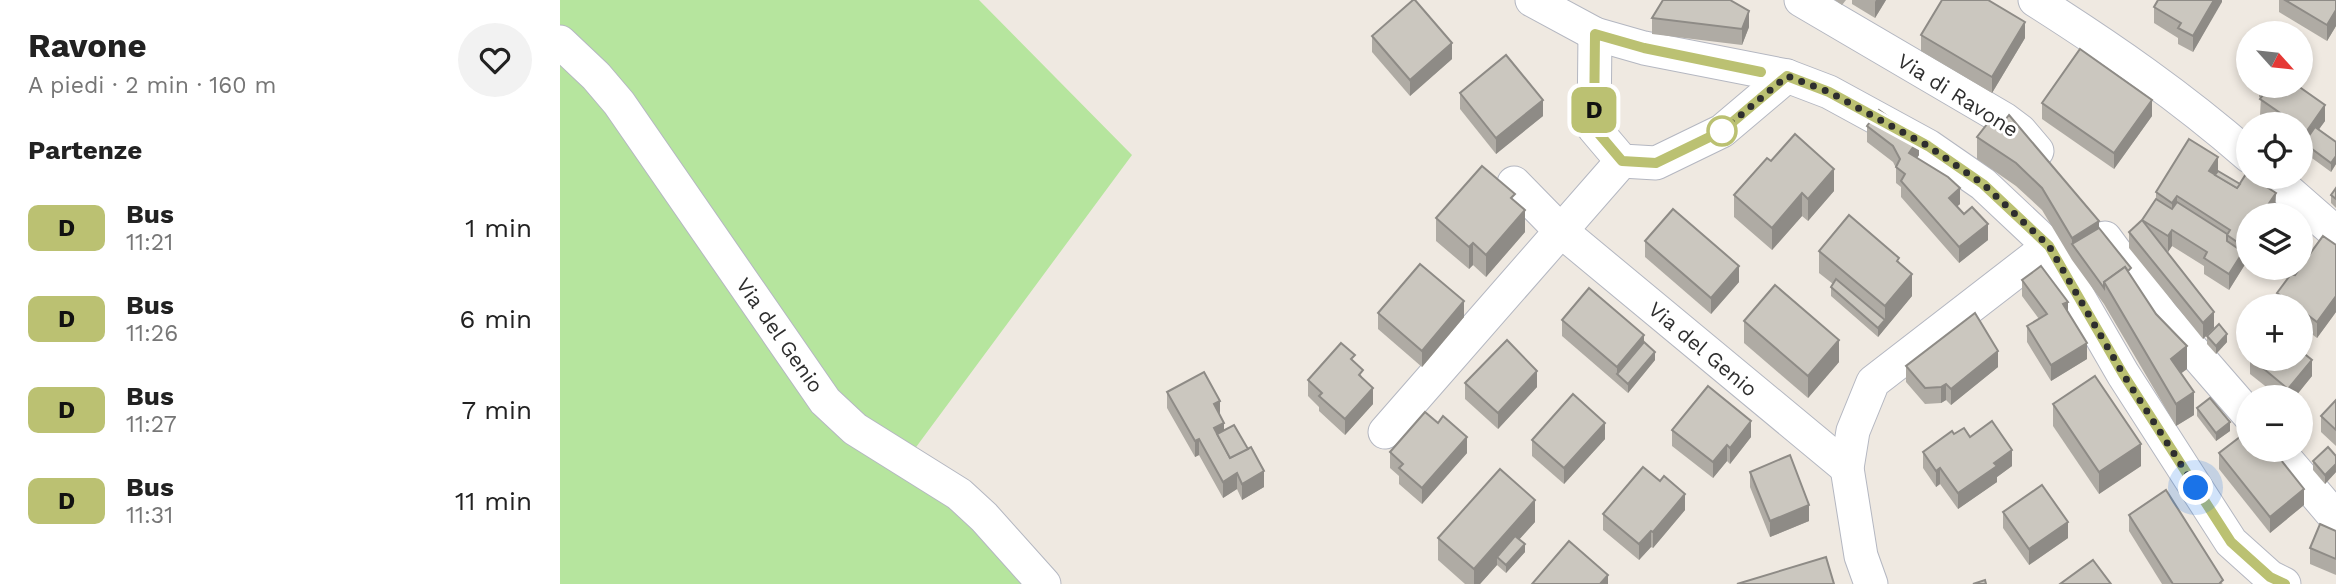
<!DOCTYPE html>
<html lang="it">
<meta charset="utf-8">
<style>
:root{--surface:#fff;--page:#f2f2f2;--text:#222;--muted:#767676}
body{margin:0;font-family:"Work Sans",sans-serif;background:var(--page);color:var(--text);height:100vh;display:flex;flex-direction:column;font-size:26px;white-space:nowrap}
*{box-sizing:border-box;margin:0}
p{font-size:23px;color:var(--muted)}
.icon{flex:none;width:38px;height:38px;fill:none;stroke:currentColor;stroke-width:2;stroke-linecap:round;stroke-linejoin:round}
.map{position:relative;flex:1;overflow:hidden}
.details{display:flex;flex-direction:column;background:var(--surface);width:560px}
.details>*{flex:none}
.badge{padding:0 14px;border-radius:10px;font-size:24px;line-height:46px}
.needle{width:46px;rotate:117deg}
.fabs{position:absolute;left:1676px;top:21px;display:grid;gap:14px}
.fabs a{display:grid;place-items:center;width:77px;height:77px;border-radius:50%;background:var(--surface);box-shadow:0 4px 10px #0003;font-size:35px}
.you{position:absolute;width:35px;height:35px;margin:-18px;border:5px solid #fff;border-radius:50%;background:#1a73e8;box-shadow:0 0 0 10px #1a73e833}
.map>.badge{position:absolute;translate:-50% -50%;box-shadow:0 0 0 4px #fff}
h2{padding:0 28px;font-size:26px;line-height:63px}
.round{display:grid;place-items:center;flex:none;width:74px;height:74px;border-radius:37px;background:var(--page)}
.summary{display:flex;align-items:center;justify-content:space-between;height:119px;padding:0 28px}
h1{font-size:33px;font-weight:700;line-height:52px}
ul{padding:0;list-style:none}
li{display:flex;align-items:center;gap:21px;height:91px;padding:0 28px}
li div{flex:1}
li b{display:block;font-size:26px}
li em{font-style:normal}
li .badge{min-width:77px;font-weight:700;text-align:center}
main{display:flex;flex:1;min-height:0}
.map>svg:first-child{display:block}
</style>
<main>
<section class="details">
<div class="summary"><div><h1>Ravone</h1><p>A piedi · 2 min · 160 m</p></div><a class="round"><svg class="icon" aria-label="heart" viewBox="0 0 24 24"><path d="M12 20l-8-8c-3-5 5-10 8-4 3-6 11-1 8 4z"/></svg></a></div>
<h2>Partenze</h2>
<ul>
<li><span class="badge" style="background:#bbc172;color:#111">D</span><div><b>Bus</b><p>11:21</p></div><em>1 min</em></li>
<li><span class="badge" style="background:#bbc172;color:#111">D</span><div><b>Bus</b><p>11:26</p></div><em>6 min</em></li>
<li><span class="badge" style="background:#bbc172;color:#111">D</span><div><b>Bus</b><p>11:27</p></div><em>7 min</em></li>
<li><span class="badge" style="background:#bbc172;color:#111">D</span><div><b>Bus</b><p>11:31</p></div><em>11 min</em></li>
</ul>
</section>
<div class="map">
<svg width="1776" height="584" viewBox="0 0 1776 584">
<rect width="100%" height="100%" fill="#efe9e1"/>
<!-- green -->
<polygon fill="#b6e59e" points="0,0 419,0 572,155 348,458 462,584 0,584"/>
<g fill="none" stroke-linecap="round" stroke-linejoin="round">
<defs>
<g id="minor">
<polyline points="972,0 1035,34 1084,48 1227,76 1269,92 1368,146 1423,184 1489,246 1563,374 1671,542 1710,577 1724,584"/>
<polyline points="1241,0 1444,119 1460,131 1477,151"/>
<path d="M1475 0C1552 49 1620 96 1689 156"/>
<polyline points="1035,34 1034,128 1062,161 1096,163 1162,131 1227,76"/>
<polyline points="0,42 36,76 59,103 265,401 295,429 399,494 424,517 484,584"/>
<polyline points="1712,177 1776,233"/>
<polyline points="954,183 1000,230 1287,468"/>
<polyline points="1545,238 1602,315 1689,415"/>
<polyline points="825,432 1062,161"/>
<polyline points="1718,450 1776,518"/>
<polyline points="1311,584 1301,556 1287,468 1293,431 1313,382 1489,246"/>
</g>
</defs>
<!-- minor casing -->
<use href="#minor" stroke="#b4b7c1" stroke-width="35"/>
<!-- minor -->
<use href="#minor" stroke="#fff" stroke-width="33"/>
</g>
<!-- wall -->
<g fill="#afaba4">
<polygon points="1275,0 1286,0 1282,5"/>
<polygon points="1292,0 1326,0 1315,18 1292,4"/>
<polygon points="1662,0 1633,52 1618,44 1618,38 1594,23 1594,7"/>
<polygon points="1719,0 1776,0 1776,26 1767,41 1719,12"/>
<polygon points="1092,18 1189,27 1182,45 1092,34"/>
<polygon points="1361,35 1465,38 1432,93 1361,51"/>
<polygon points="812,36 892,59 850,96 812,52"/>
<polygon points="1699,86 1738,86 1765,121 1759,129 1776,142 1776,164 1771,172 1741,150 1741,124 1714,124 1700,115 1701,98 1699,97"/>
<polygon points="900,93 983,116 936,154 900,109"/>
<polygon points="1482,103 1592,116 1554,169 1482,119"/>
<polygon points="1431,119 1539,228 1571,276 1627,369 1621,373 1634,415 1616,426 1544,304 1512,260 1482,210 1456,186 1417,159 1417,137"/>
<polygon points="1307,126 1359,155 1357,158 1400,204 1397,206 1428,240 1399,263 1341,197 1341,187 1336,183 1336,168 1333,162 1307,142"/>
<polygon points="1211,161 1274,191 1248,221 1242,216 1212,250 1174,217 1174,195"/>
<polygon points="1658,171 1680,184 1716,215 1689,215 1689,258 1669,290 1644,274 1644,266 1612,246 1608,252 1606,251 1654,328 1643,339 1569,248 1569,232 1582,220 1596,199 1596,192"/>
<polygon points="1776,188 1776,208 1771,203 1771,195"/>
<polygon points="955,201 965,232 926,277 913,265 909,269 876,241 876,218"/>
<polygon points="1085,241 1179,282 1151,314 1085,257"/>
<polygon points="1776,245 1776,312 1757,338 1741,326 1741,306 1717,306 1717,293 1735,275"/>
<polygon points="1259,251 1339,263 1352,296 1318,337 1271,296 1271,287 1273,284 1259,273"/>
<polygon points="1462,280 1508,313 1527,359 1491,381 1467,342 1467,326 1479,319 1462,296"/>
<polygon points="818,313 904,317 862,367 818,329"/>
<polygon points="1002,320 1084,342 1095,360 1068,393 1002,336"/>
<polygon points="1184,321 1279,362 1248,398 1184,343"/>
<polygon points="1647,336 1667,342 1656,354 1647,344"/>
<polygon points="1690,359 1741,359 1752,376 1735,397 1719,397 1690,374"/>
<polygon points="795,363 803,379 813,404 785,435 759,411 759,407 748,396 748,380"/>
<polygon points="1346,366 1438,367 1391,405 1386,400 1381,403 1365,404 1346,382"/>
<polygon points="905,383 977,387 938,429 905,399"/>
<polygon points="607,392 660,415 664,430 704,487 682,500 677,489 663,498 639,455 635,457 607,408"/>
<polygon points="1776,400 1776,446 1761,432 1761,416"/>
<polygon points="1493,404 1581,466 1539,494 1493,426"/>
<polygon points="1637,408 1670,431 1656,441 1637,416"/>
<polygon points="1112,430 1191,437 1170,464 1167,461 1153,478 1112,446"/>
<polygon points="1394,434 1410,437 1452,466 1437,477 1437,482 1398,509 1380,484 1376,487 1363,468 1363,452"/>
<polygon points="1045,439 1004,484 972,456 972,440"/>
<polygon points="830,452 907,453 862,504 839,484 839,476 830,468"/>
<polygon points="1659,453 1744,505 1710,533 1659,469"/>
<polygon points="1776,456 1776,472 1765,484 1753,470 1753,461"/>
<polygon points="1190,472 1249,521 1210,537 1190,487"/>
<polygon points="1125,510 1093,548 1091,547 1079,560 1043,530 1043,514"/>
<polygon points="1443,512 1508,538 1469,565 1443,528"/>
<polygon points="1569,515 1663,584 1602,584 1569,531"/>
<polygon points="975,522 959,539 965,552 946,573 937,565 920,584 905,584 878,560 878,538"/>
<polygon points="1776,531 1776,575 1750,564 1750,548"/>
</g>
<!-- shaded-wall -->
<g fill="#8e8b86">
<polygon points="1316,0 1326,0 1315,18 1315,2"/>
<polygon points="1654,0 1662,0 1662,2 1633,52 1633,36"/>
<polygon points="1776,10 1776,26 1767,41 1767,25"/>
<polygon points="1189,11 1189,27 1182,45 1182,29"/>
<polygon points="1465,22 1465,38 1432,93 1432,77"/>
<polygon points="892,43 892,59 850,96 850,80"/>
<polygon points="983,100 983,116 936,154 936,138"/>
<polygon points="1592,100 1592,116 1554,169 1554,153"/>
<polygon points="1765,105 1765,121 1747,146 1744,143 1744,135"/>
<polygon points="1359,139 1359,155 1349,169 1349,153"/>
<polygon points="1776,156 1776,164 1771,172 1771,163"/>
<polygon points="1658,157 1658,179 1649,171"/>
<polygon points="1274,169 1274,191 1248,221 1248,199"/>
<polygon points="1400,188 1400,204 1389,214 1389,198"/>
<polygon points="1242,193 1242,216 1212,250 1212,228"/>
<polygon points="1716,193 1715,215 1701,215"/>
<polygon points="1617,196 1617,218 1612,225 1612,203"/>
<polygon points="965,210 965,232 926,277 926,255"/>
<polygon points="1539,221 1539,244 1512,244 1512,238"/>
<polygon points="1428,224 1428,240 1399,263 1399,247"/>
<polygon points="1612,230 1612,246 1608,252 1608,236"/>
<polygon points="1689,236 1689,258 1669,290 1669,274 1683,252 1683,246"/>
<polygon points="913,243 913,265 909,269 909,247"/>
<polygon points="1179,266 1179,282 1151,314 1151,298"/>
<polygon points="1352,274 1352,296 1318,337 1318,328 1325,320 1325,306"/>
<polygon points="1776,296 1776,312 1757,338 1757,322"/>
<polygon points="904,301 904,317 862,367 862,351"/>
<polygon points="1508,302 1508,318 1503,304"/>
<polygon points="1654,312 1654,328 1643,339 1643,323"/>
<polygon points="1667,334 1667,342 1656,354 1656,346"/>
<polygon points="1084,335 1084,351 1057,374 1057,367"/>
<polygon points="1279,340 1279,362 1248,398 1248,376"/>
<polygon points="1527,343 1527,359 1491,381 1491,365"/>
<polygon points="1627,346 1627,369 1611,381 1611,359"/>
<polygon points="1438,351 1438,367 1391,405 1391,389"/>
<polygon points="1095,352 1095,360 1068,393 1068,384"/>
<polygon points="1752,360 1752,376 1735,397 1728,397 1728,389"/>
<polygon points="977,371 977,387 938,429 938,413"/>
<polygon points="1386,384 1386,400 1381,403 1381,387"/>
<polygon points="813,388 813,404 785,435 785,419"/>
<polygon points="1634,392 1634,415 1616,426 1616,404"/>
<polygon points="660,401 660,417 654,404"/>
<polygon points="1191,421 1191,437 1170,464 1170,448"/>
<polygon points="1670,422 1670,431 1656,441 1656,433"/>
<polygon points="664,423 664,439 657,442 654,428"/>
<polygon points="1045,423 1045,439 1004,484 1004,468"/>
<polygon points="907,437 907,453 862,504 862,488"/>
<polygon points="639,439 639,455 635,457 635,441"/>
<polygon points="1581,444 1581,466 1539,494 1539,472"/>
<polygon points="1167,445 1167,461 1153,478 1153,462"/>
<polygon points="1452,450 1452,466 1437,477 1437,482 1398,509 1398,493 1434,463"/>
<polygon points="1776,464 1776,472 1765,484 1765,475"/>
<polygon points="1380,468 1380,484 1376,487 1376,471"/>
<polygon points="704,471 704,487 682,500 682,484"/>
<polygon points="677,473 677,489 663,498 663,482"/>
<polygon points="1744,489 1744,505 1710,533 1710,517"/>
<polygon points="1125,494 1125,510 1093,548 1093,532"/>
<polygon points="975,500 975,522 941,560 937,557 937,565 920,584 914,584 914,569"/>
<polygon points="1249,505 1249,521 1210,537 1210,521"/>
<polygon points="1508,522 1508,538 1469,565 1469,549"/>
<polygon points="1091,531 1091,547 1079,560 1079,544"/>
<polygon points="965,544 965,552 946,573 946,565"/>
<polygon points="1048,575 1048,584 1040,584"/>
</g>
<!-- building -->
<g fill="#cbc7bf" stroke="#8e8b86" stroke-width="2">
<polygon points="853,0 855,0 892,43 850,80 812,36"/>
<polygon points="1103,0 1170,0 1189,11 1182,29 1092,18"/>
<polygon points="1382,0 1428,0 1465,22 1432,77 1361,35"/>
<polygon points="1598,0 1654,0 1633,36 1618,28 1621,23 1594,7"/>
<polygon points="1725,0 1776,0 1776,10 1767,25"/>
<polygon points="1520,49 1592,100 1554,153 1482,103"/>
<polygon points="946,55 983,100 936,138 900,93"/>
<polygon points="1706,86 1738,86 1765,105 1744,135 1741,134 1741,124 1729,124 1720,118 1723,115 1700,99 1708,88"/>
<polygon points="1319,110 1359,139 1349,153 1388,177 1400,188 1389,198 1404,214 1412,207 1428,224 1399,247 1341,181 1345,174 1336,167 1340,159 1333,146 1307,126"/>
<polygon points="1449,115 1539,221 1512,238 1482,188 1456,163 1417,137 1431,119 1441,125"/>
<polygon points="1755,127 1776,142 1776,156 1771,163 1744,143"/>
<polygon points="1235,134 1274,169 1248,199 1242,193 1212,228 1174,195 1207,158 1211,161"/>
<polygon points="1629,139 1658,157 1649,171 1677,188 1686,174 1716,193 1701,215 1689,215 1689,236 1683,246 1667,235 1670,230 1617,196 1612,203 1596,192"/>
<polygon points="922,166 955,194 951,198 965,210 926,255 913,243 909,247 876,218"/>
<polygon points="1658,171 1680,184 1677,188 1655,175"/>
<polygon points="1776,188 1776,199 1771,195"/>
<polygon points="1596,199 1612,209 1617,202 1667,234 1667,241 1683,252 1669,274 1644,258 1647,252 1612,230 1608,236 1582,220 1654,312 1643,323 1569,232 1582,220"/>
<polygon points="1113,209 1179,266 1151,298 1085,241"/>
<polygon points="1289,215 1339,258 1337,261 1352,274 1325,306 1259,251"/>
<polygon points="1539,228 1571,268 1568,271 1565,267 1544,282 1544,288 1512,244"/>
<polygon points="1763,236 1776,245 1776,296 1757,322 1741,310 1741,306 1736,306 1717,293 1731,274 1735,275 1740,268 1741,268 1741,266"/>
<polygon points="860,264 904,301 862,351 818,313"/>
<polygon points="1481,266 1508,302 1503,304 1527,343 1491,365 1467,326 1487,314 1462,280"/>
<polygon points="1565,267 1596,314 1627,346 1611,359 1634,392 1616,404 1544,282"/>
<polygon points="1276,279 1325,320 1318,328 1271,287"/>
<polygon points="1215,285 1279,340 1248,376 1184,321"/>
<polygon points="1029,288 1084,335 1057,367 1002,320"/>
<polygon points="1415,313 1438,351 1391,389 1386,384 1381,387 1365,388 1346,366"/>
<polygon points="1659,324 1667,334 1656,346 1647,336"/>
<polygon points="947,340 977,371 938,413 905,383"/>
<polygon points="1084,342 1095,352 1068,384 1057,374"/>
<polygon points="781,343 795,355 791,359 803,370 799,375 813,388 785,419 759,396 762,393 748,380"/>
<polygon points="1741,351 1752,360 1728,389 1692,359 1741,359"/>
<polygon points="644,372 660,401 654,404 664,423 654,428 670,458 691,447 704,471 682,484 677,473 663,482 639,439 635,441 607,392"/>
<polygon points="1535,376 1581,444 1539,472 1493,404"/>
<polygon points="1148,386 1191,421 1170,448 1167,445 1153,462 1112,430"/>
<polygon points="1013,394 1045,423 1004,468 972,440"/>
<polygon points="1650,398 1670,422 1656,433 1637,408"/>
<polygon points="1776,400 1776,430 1761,416"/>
<polygon points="865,412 878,423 883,416 907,437 862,488 839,468 843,464 830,452"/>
<polygon points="1432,421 1452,450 1434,463 1437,466 1398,493 1380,468 1376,471 1363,452 1392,431 1394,434 1404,428 1410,437"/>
<polygon points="674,425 688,449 670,458 657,434"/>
<polygon points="1689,430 1689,450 1713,450 1744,489 1710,517 1659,453"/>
<polygon points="1768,447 1776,456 1776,464 1765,475 1753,461"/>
<polygon points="1230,455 1249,505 1210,521 1190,472"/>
<polygon points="1083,467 1100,481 1104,476 1125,494 1093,532 1091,531 1079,544 1043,514"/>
<polygon points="940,469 975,500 914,569 878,538"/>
<polygon points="1482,485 1508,522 1469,549 1443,512"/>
<polygon points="1606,490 1663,580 1659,584 1613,584 1569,515"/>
<polygon points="1760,524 1776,531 1776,559 1750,548"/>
<polygon points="955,536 965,544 946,565 937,557"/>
<polygon points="1009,541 1048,575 1040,584 972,584"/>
<polygon points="1266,557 1274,584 1177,584"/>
<polygon points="1533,560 1551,584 1500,584"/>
<polygon points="1425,580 1426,584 1413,584"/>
</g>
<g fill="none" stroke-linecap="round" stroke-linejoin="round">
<defs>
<polyline id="line" points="1201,72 1084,48 1035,34 1034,128 1062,161 1096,163 1162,131 1227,76 1269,92 1368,146 1423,184 1489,246 1563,374 1671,542 1710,577 1725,584"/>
</defs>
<!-- line casing -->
<use href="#line" stroke="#fff" stroke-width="16"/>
<!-- line -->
<use href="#line" stroke="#bbc172" stroke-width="10"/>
<!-- walk -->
<polyline stroke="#2e2e2e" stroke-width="7" stroke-dasharray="0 12.6" points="1162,131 1227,76 1269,92 1368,146 1423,184 1489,246 1563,374 1636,488"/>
</g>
<!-- markers -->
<circle fill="#fff" stroke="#bbc172" stroke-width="3.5" cx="1162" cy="131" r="14"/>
<g text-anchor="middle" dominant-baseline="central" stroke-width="6" stroke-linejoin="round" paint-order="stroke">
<!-- street labels -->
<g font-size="21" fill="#2e2e2e" stroke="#fff">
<text transform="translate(1398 95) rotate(32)">Via di Ravone</text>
<text transform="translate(220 335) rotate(55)">Via del Genio</text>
<text transform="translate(1143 349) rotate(40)">Via del Genio</text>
</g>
</g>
</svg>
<div class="fabs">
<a><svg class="needle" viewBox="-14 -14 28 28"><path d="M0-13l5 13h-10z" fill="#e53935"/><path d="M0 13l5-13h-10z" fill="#767676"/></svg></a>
<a><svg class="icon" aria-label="locate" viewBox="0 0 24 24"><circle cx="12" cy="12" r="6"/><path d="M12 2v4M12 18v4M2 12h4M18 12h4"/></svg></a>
<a><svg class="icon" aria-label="layers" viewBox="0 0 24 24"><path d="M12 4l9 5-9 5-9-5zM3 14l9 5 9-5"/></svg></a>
<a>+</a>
<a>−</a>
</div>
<div class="you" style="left:1636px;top:488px"></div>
<b class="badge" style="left:1034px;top:110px;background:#bbc172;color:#111">D</b>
</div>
</main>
